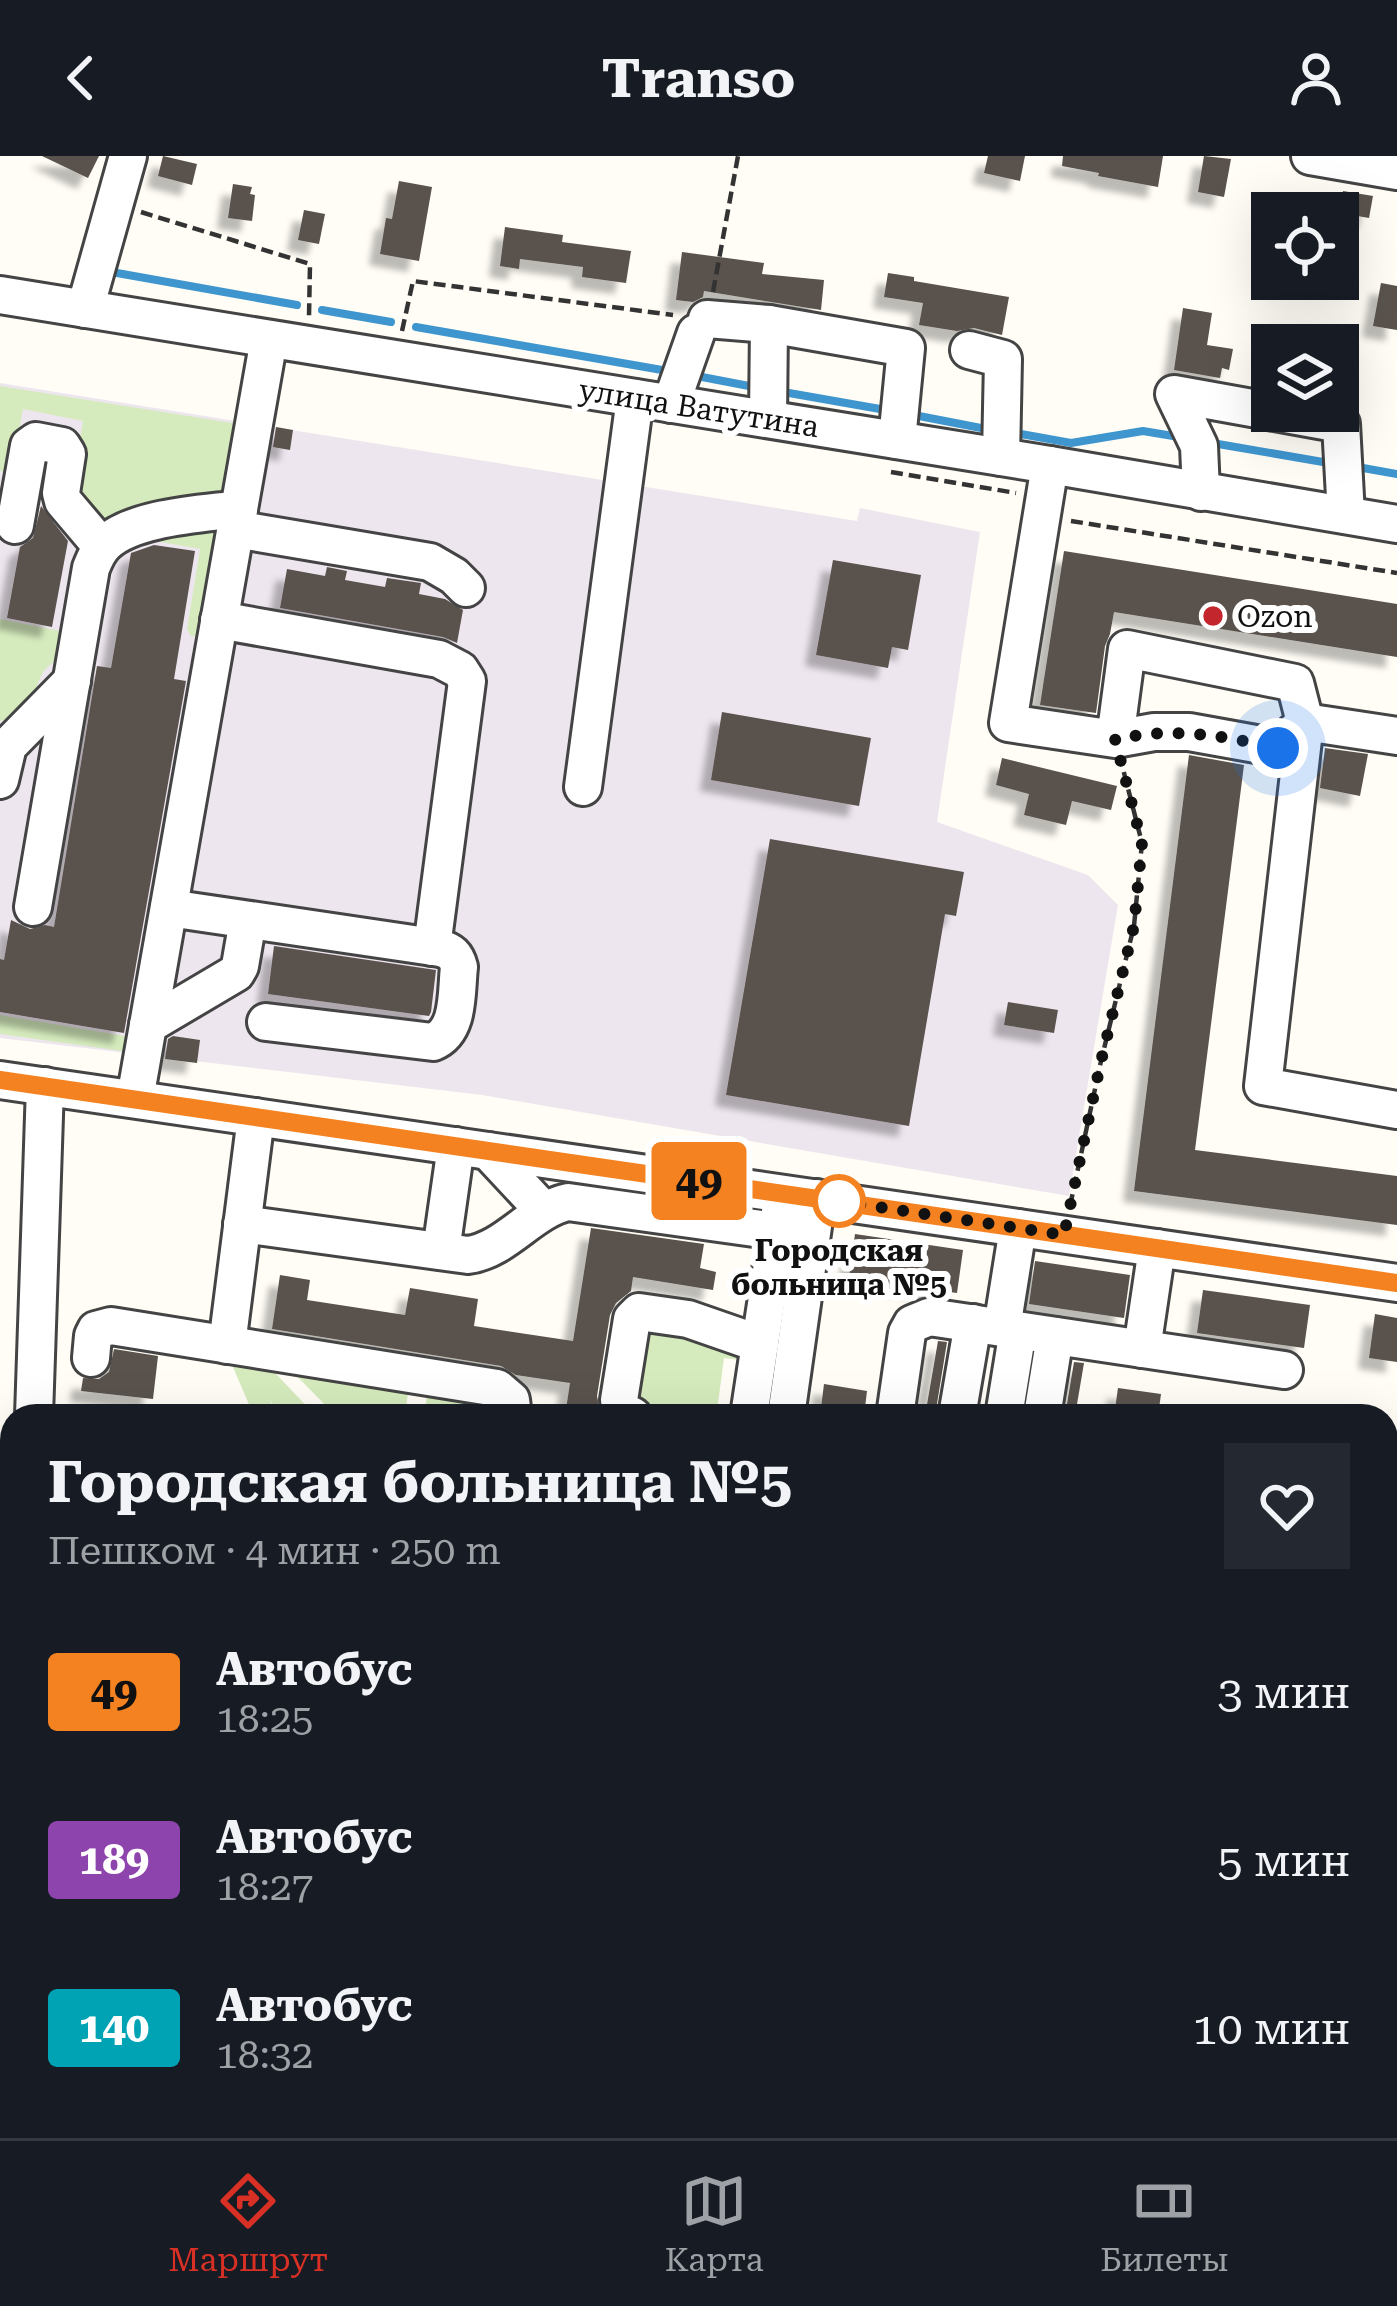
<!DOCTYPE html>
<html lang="ru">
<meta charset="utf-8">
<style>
:root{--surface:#171b24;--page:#242831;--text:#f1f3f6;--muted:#9ea1a6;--line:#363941;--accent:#d93025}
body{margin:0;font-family:"Roboto Serif",serif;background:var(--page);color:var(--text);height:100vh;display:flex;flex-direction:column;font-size:45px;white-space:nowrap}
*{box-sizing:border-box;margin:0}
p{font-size:39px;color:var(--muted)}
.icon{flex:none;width:66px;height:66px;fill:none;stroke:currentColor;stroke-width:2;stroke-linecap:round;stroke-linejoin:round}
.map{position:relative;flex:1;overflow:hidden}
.drawer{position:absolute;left:0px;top:1248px;width:1398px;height:735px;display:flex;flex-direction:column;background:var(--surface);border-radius:36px 36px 0 0;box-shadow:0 12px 48px #0002}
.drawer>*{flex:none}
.badge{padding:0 24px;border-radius:9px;font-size:42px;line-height:78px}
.fabs{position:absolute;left:1251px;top:36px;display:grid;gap:24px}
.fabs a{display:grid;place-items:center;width:108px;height:108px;border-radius:0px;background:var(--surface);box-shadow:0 12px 48px #0002;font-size:60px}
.you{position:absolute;width:60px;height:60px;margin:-30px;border:9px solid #fff;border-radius:50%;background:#1a73e8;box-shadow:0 0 0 18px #1a73e833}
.map>.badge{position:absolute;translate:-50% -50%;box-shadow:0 0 0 6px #fff}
.round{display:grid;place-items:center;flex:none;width:126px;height:126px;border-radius:0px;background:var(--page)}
.summary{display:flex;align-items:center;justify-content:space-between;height:204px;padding:0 48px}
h1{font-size:57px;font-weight:700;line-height:90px}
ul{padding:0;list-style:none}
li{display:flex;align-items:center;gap:36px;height:168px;padding:0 48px}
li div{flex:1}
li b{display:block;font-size:45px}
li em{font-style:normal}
li .badge{min-width:132px;font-weight:700;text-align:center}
header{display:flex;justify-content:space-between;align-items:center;height:156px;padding:0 48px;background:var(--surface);font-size:54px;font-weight:700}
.tabs{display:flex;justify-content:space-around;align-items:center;height:168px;border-top:3px solid var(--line);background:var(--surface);font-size:33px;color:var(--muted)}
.tabs a{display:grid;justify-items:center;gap:6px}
.tabs .current{color:var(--accent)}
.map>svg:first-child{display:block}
</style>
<header><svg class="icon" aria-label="back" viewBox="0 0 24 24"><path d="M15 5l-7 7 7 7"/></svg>Transo<svg class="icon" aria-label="person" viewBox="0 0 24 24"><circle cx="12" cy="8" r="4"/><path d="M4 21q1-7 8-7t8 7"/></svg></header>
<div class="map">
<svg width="1397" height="1982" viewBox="0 0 1397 1982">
<defs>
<filter id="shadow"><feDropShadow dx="-11" dy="11" stdDeviation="3" flood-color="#0004"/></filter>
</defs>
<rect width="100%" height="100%" fill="#fffdf5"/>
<!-- industrial -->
<g fill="#eee6ef">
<polygon points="0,227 857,365 860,352 980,376 937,666 1088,719 1118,749 1069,1040 482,939 0,882"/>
<polygon points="645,1971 712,1971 712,1982 644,1982"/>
</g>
<!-- green -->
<g fill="#d5ebbd">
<polygon points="0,230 245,269 231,346 98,370 71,339 83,265 23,253 11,317 0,315"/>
<polygon points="220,366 200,481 191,480 187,473 200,393 144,383"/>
<path d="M0 463 65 476 59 503C22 522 52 554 0 565Z"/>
<polygon points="0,859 131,881 129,896 0,878"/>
<polygon points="638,1166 740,1194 740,1204 724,1202 717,1255 713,1260 696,1260 631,1249"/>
<polygon points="226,1195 260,1201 316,1260 278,1260 269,1241 276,1260 254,1260"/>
<polygon points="287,1210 409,1229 405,1260 336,1260"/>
<polygon points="428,1234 495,1239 497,1260 424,1260"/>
</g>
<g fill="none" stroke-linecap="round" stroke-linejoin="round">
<!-- stream -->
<g stroke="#3f96cf" stroke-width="8">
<polyline points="117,117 297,149"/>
<polyline points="322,154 391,166"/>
<polyline points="416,171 662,214"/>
<polyline points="702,221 749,230"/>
<polyline points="789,237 880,253"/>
<polyline points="919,260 981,272"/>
<polyline points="1021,278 1071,287 1143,275 1173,280"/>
<polyline points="1218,288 1323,306"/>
<polyline points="1363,312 1397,318"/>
</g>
</g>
<!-- building -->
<g fill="#5a524d" filter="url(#shadow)">
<polygon points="42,0 99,0 88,22"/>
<polygon points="163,0 197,8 192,29 158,20"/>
<polygon points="988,0 1025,0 1020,25 984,17"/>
<polygon points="1063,0 1163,0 1158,31 1098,20 1099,17 1062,10"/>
<polygon points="1204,0 1231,3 1224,41 1198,36"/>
<polygon points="399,25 432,31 419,105 380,98 386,62 392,63"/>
<polygon points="233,28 252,31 250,38 255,39 252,65 228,62"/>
<polygon points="1343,35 1373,40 1369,62 1340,57"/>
<polygon points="304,54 325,58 319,88 298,84"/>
<polygon points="505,71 563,79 562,86 631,95 626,127 582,121 583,111 520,103 519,113 500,110"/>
<polygon points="682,96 764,107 762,118 824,124 821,154 704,135 703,141 693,146 676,144"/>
<polygon points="888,117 914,121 914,125 1009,141 1002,179 974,172 957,175 919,169 923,147 884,141"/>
<polygon points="1381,127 1397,130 1397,174 1373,170"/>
<polygon points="1183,152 1212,157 1207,189 1233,193 1229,214 1222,212 1220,222 1174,214"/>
<polygon points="276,271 293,274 290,294 273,291"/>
<polygon points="41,350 68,385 52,471 7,462 20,391 33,382"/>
<polygon points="154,389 195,395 174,523 186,525 124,877 0,856 0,803 4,804 11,764 30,773 45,769 54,771 97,510 111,512 131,397"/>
<polygon points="1064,395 1397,448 1397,501 1114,456 1110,478 1105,490 1096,557 1040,549"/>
<polygon points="833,404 921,419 908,494 892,491 888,512 816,499"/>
<polygon points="327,411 347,415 345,424 385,431 387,422 421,427 419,438 445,443 463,454 457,487 443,481 280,452 287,413 325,420"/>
<polygon points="722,556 871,582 859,650 711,624"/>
<polygon points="1325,592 1368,598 1360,640 1320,632"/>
<polygon points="1189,599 1244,609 1195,994 1397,1020 1397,1069 1134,1035"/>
<polygon points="1002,602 1117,630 1111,654 1072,645 1066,669 1024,659 1029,638 996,629"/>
<polygon points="770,683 964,716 956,760 945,758 909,970 726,939"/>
<polygon points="274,790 436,814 431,856 429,860 268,838"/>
<polygon points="1008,846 1058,854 1054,877 1004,869"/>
<polygon points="173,880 200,884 197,907 165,903 168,883"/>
<polygon points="591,1072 704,1088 700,1112 716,1116 713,1134 633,1121 631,1135 616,1147 610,1159 597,1240 601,1260 565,1260 570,1227 516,1219 501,1210 272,1173 280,1119 310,1124 307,1144 405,1159 410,1132 478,1143 474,1170 573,1185"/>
<polygon points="855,1078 963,1094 957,1137 849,1122"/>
<polygon points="1035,1105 1130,1119 1124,1162 1029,1148"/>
<polygon points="1203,1134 1310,1149 1304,1192 1197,1177"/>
<polygon points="1375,1158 1397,1162 1397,1206 1369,1202"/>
<polygon points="938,1185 947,1186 935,1260 925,1260"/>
<polygon points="114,1193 158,1200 153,1243 81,1235 83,1222 99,1223 109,1216"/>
<polygon points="1074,1206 1084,1207 1075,1260 1065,1260"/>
<polygon points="824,1228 867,1235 864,1260 820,1260"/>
<polygon points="1118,1232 1161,1238 1158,1260 1114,1260"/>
</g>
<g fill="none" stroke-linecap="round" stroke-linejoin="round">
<defs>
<g id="minor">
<polyline points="1310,0 1397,15"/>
<polyline points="0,139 1050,309 1397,368"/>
<polyline points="85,153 128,0"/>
<polyline points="707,163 769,168 906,192 897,284"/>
<polyline points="969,194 1003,203 1001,301"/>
<polyline points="671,248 696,177"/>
<polyline points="768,263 769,168"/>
<polyline points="1050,309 1008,567 1115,583 1154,576 1189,576 1278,592 1305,566 1295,527 1127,493 1115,583"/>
<polyline points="1201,336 1199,290 1174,238 1341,268 1346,359"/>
<polyline points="15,369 29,290 36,285 62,290 67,298 61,337 63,345 102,391"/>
<polyline points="235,373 430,406 454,420 466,432"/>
<polyline points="219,464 439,503 460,514 467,525 432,791"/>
<polyline points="1397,580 1305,566 1263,930 1397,954"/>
<polyline points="0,624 8,590 72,525"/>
<polyline points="583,631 635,242"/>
<path d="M33 751 91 412C95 402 99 393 106 387 134 361 202 358 239 353"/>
<path d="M169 752 440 792C451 795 456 799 459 811 456 836 460 875 433 886L266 866"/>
<polyline points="148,869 236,817 240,810 248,764"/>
<polyline points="0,924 1397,1127"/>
<polyline points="135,943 269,183"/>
<polyline points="488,995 544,1055"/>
<path d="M242 1068 468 1099C506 1094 531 1054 568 1046L776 1075"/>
<polyline points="441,1095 456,990"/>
<polyline points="1002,1172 1018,1072"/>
<polyline points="227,1189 256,961"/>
<polyline points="1142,1193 1157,1092"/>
<polyline points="91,1202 93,1180 96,1174 111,1170 497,1232 511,1244 513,1260"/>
<polyline points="34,1260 45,930"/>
<polyline points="633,1260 623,1255 619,1244 632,1163 639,1156 688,1163 760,1188"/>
<polyline points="749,1260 780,1056"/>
<polyline points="786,1260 817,1042"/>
<polyline points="895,1260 907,1177 912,1168 929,1161 1284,1214"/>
<polyline points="957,1260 973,1167"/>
<polyline points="1004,1260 1018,1174"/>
<polyline points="1042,1260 1055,1180"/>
<polyline points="1386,1411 1397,1413"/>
<polyline points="1386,1740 1397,1742"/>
<polyline points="1386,1831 1397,1833"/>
<polyline points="117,1971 129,1982"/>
<polyline points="619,1971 619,1982"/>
<polyline points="1,1982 8,1793 12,1789"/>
<polyline points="24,1982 43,1971"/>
<polyline points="506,1982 507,1971"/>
<polyline points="888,1982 888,1971"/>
<polyline points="1009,1982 1009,1971"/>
<polyline points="1354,1982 1355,1971"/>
</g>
</defs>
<!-- minor casing -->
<use href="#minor" stroke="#444" stroke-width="42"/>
<!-- path -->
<g stroke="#333" stroke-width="4.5" stroke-dasharray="12 6" stroke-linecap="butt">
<polyline points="141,56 310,108 309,160"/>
<polyline points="713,136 738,0"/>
<polyline points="402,175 413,125 673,159"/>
<polyline points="891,316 1016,337"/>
<polyline points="1071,365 1397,417"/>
<polyline points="1070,1050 1101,905 1134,770 1142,687 1122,609"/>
</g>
<!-- minor -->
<use href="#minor" stroke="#fff" stroke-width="36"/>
</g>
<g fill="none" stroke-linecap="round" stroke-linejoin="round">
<defs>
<polyline id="line" points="0,924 1397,1127"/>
</defs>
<!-- line casing -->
<use href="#line" stroke="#fff" stroke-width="27"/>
<!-- line -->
<use href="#line" stroke="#f58220" stroke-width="18"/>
<!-- walk -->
<path stroke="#111" stroke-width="12" stroke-dasharray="0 21.6" d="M839 1045 1064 1079 1101 905 1134 770 1142 687 1115 583C1178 571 1216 579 1278 592"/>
</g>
<!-- markers -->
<circle fill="#c4262e" stroke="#fff" stroke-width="4.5" cx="1213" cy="460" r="12"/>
<circle fill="#fff" stroke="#f58220" stroke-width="6" cx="839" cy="1045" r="24"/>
<g text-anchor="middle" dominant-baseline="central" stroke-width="12" stroke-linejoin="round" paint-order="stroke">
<!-- street labels -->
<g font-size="30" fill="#111" stroke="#fff">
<text transform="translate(699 252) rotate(9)">улица Ватутина</text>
</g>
<!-- poi labels -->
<g font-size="30" fill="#111" stroke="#fff" text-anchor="start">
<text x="1237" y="460">Ozon</text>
</g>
<!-- stop labels -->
<g font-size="30" font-weight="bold" fill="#111" stroke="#fff">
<text x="839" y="1094">Городская<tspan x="839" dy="34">больница №5</tspan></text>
</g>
</g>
</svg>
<div class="fabs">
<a><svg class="icon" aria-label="locate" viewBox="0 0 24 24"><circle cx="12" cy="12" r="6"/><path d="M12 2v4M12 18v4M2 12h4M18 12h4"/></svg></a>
<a><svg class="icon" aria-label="layers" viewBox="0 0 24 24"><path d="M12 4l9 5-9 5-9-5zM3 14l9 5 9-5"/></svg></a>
</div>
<div class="you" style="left:1278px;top:592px"></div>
<b class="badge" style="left:699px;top:1025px;background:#f58220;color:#111">49</b>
<section class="drawer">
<div class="summary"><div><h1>Городская больница №5</h1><p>Пешком · 4 мин · 250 m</p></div><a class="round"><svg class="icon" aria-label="heart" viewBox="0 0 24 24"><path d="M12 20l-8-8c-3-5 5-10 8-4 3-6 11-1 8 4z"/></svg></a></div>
<ul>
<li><span class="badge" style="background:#f58220;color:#111">49</span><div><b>Автобус</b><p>18:25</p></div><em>3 мин</em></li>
<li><span class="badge" style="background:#8e44ad;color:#fff">189</span><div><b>Автобус</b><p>18:27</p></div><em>5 мин</em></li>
<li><span class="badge" style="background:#00a3b4;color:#fff">140</span><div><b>Автобус</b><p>18:32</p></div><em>10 мин</em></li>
</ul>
</section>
</div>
<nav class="tabs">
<a class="current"><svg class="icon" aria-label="directions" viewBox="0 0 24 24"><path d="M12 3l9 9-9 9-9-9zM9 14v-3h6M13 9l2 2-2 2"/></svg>Маршрут</a>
<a><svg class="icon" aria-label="map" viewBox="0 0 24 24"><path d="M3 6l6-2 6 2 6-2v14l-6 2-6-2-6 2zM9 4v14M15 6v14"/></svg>Карта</a>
<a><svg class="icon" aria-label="tickets" viewBox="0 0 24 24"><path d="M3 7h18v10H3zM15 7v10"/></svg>Билеты</a>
</nav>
